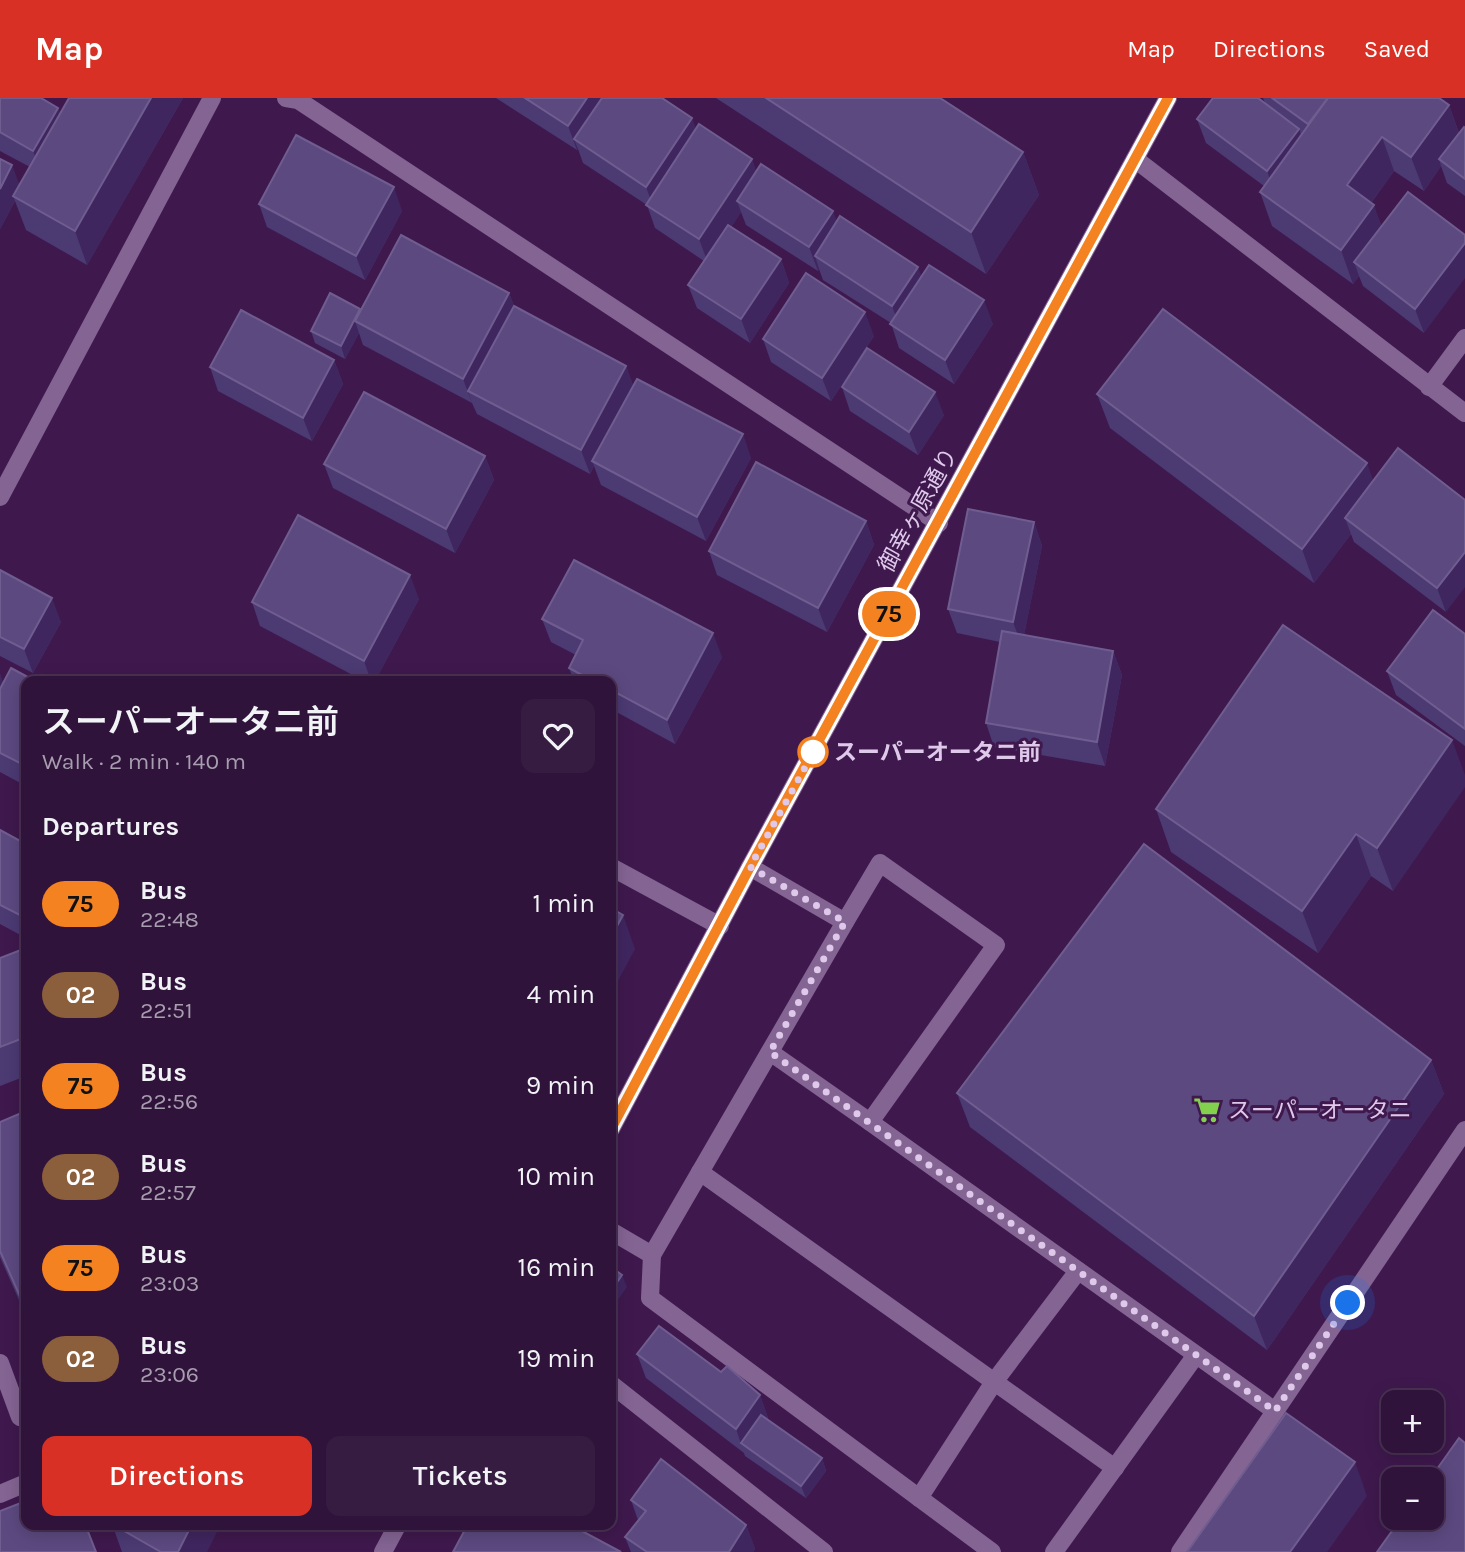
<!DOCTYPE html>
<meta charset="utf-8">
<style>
:root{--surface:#2f133a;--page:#371c42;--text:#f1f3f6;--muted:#a79eaf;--line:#4a3254;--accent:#d93025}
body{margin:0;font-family:Karla,"Noto Sans JP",sans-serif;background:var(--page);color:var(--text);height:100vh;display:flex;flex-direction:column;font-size:26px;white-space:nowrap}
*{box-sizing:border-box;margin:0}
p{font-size:23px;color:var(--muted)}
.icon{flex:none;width:38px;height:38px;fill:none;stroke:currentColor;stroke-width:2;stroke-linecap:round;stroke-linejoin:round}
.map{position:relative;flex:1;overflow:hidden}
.drawer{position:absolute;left:21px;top:578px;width:595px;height:854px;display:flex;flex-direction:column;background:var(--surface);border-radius:14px;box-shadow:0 4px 18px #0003,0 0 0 2px var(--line)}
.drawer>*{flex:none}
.badge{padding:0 14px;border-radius:23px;font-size:24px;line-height:46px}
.buttons{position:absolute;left:1381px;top:1292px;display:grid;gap:14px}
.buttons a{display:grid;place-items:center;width:63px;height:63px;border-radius:14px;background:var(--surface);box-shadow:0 4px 18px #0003,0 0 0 2px var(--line);font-size:35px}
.you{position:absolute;width:35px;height:35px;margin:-18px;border:5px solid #fff;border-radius:50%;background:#1a73e8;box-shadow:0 0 0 10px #1a73e833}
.map>.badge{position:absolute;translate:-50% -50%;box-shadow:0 0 0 4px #fff}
h2{padding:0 21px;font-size:26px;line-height:63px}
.round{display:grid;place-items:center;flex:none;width:74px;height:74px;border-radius:14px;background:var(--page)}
.head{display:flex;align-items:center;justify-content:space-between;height:119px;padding:0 21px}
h1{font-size:33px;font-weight:600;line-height:52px}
.action{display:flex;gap:14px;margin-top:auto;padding:14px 21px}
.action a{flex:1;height:80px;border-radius:14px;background:var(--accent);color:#fff;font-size:28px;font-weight:600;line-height:80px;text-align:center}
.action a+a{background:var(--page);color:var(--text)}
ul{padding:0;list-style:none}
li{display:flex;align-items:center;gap:21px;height:91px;padding:0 21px}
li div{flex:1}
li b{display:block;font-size:26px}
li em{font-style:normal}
li .badge{min-width:77px;font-weight:700;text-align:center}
header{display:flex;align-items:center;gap:42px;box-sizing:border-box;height:98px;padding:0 35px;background:var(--accent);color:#fff}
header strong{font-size:33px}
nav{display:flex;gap:38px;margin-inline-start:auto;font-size:24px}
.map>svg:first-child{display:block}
</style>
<header>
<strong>Map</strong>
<nav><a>Map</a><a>Directions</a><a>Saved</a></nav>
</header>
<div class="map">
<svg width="1465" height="1454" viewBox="0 0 1465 1454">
<rect width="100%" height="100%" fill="#3f194e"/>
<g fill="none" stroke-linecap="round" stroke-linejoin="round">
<!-- minor -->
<g stroke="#846493" stroke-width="18">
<polyline points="286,0 298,2 939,425"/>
<polyline points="1135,61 1465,315"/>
<polyline points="1429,289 1465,240"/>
<polyline points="0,399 212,0"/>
<polyline points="611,769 720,828"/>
<polyline points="750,769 845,824 880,765 996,847 870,1024 1275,1313"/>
<polyline points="770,954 870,1024"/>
<polyline points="611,1031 750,769 1168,0"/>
<polyline points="700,1074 1115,1370"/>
<polyline points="611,1133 652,1157 650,1200 992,1454"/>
<polyline points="652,1157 845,824"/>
<polyline points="0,1265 20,1319"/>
<polyline points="611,1286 824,1454"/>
<polyline points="0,1396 26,1385"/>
<polyline points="919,1400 994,1284 1078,1173"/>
<polyline points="383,1454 398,1426"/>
<polyline points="1054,1454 1196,1257"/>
<polyline points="1180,1454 1465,1032"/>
</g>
</g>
<!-- wall -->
<g fill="#4c3a73">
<polygon points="0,0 58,10 60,15 69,0 183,0 87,167 26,132 15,103 0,131 0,61 20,87 30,69 0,53"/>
<polygon points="496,0 662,0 696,31 752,61 756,74 837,123 993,226 954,286 899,250 891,225 823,182 819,171 818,173 746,127 741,114 731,129 781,161 789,185 750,245 697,210 688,187 704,163 655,130 647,107 583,65 578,51 577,52"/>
<polygon points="716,0 940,0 1023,54 1039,97 986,176"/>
<polygon points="1263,0 1439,0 1449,7 1459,35 1465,30 1465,98 1447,85 1441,68 1424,93 1394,73 1371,105 1382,129 1408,94 1424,235 1363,188 1359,178 1353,186 1272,128 1260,94 1264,88 1206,45 1197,21 1265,5"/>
<polygon points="259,106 402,113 365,182 267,129"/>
<polygon points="509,195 514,208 626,268 633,288 751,360 706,443 601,387 594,368 590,376 477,316 472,305 363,247 359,235 345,261 315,245 311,233 360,211"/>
<polygon points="874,238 831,303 771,264 763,241"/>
<polygon points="334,262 343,286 312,343 218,293 210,269"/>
<polygon points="842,289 944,317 918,357 850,313"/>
<polygon points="1097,296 1373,383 1398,350 1446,514 1354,444 1351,436 1314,485 1110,330"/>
<polygon points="485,358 494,382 455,455 333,390 324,366"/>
<polygon points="866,423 874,447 827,534 717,477 709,453"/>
<polygon points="1034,424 1042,448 1024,537 1113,553 1122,577 1105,668 994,649 986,625 1000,544 957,535 948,511"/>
<polygon points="0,472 61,524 33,575 0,558"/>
<polygon points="419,501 375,583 364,583 260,528 252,504"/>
<polygon points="542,521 722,559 675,646 611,611 611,583 574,583 569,570 576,557 551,544"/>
<polygon points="1465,536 1465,648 1396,597 1387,573"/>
<polygon points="0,576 3,585 26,583 26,688 0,674"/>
<polygon points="1452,642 1393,793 1371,778 1318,855 1171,754 1156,711"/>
<polygon points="0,732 26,746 26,840 0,826"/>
<polygon points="26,850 26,978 0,988 0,860"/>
<polygon points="1431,962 1444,996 1267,1252 970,1029 957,995"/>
<polygon points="26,1013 26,1218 0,1159 0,1024"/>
<polygon points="637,1256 721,1274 760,1297 768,1320 767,1322 822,1360 826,1373 806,1400 745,1358 744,1355 646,1280"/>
<polygon points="631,1402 746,1427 755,1451 753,1454 631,1454 625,1439 638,1422"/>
<polygon points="112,1426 207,1454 122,1454"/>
</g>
<!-- shaded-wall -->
<g fill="#40265f">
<polygon points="151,0 183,0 87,167 75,133"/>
<polygon points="587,0 612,0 574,41 578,51 577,52 568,28"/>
<polygon points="1449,7 1461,41 1439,61 1441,68 1424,93 1411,59"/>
<polygon points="58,10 67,34 42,76 33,53"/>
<polygon points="692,20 701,44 655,113 646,89"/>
<polygon points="1299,31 1308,55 1276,97 1267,73"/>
<polygon points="1382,39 1394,73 1359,121 1347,87"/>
<polygon points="1023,54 1039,97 986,176 971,134"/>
<polygon points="752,61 760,85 737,103 741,114 708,165 699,141"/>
<polygon points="12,67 21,91 13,98 15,103 0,131 0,91"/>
<polygon points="394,89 402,113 365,182 356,158"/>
<polygon points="1374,107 1386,141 1354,164 1359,178 1353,186 1341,152"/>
<polygon points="833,113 842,137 815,158 819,171 818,173 809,149"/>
<polygon points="1465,145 1465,180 1424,235 1415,211"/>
<polygon points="781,161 789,185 750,245 741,221"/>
<polygon points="918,169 927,193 901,232 892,208"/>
<polygon points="509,195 518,219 468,293 472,305 463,281"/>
<polygon points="984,202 993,226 954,286 945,262"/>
<polygon points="360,211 355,223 359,235 345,261 341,248"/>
<polygon points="865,214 874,238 831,303 822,280"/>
<polygon points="334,262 343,286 312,343 303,320"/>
<polygon points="626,268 635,292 592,363 594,368 590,376 581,352"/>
<polygon points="935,294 944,317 918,357 909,334"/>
<polygon points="743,336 751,360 706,443 697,419"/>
<polygon points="485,358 494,382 455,455 446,431"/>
<polygon points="1367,365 1379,399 1345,420 1351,436 1314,485 1302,451"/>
<polygon points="866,423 874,447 827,534 818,510"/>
<polygon points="1034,424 1042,448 1022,548 1013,524"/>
<polygon points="1465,454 1465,489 1446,514 1437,490"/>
<polygon points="410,477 419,501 375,583 371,583 364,563"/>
<polygon points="52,500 61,524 33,575 24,551"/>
<polygon points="713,535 722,559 675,646 667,622"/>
<polygon points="1113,553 1122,577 1105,668 1097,644"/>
<polygon points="0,576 8,599 0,615"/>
<polygon points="1452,642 1465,677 1465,689 1393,793 1377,750"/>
<polygon points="1356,736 1371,778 1318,855 1302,813"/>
<polygon points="623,817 635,851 611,896 611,839"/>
<polygon points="1431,962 1444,996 1267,1252 1254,1218"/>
<polygon points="622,1177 627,1189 611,1212 611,1193"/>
<polygon points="760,1297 768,1320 748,1350 741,1346 736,1331"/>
<polygon points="822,1360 826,1373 806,1400 801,1388"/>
<polygon points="1355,1364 1367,1398 1327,1454 1290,1454"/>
<polygon points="192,1426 221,1426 207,1454 178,1454"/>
<polygon points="746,1427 755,1451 753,1454 729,1454"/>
</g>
<!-- building -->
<g fill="#5c4980" stroke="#705d90" stroke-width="2">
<polygon points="0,0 41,0 58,10 33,53 0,34"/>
<polygon points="69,0 151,0 75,133 13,98"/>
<polygon points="525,0 587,0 568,28"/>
<polygon points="602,0 662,0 692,20 646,89 574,41"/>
<polygon points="766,0 940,0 1023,54 971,134"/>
<polygon points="1213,0 1258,0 1299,31 1267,73 1197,21"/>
<polygon points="1272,0 1328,0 1308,26"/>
<polygon points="1328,0 1439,0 1449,7 1411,59 1382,39 1347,87 1374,107 1341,152 1260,94"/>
<polygon points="699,26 752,61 699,141 646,107"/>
<polygon points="1464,29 1465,30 1465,81 1439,61"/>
<polygon points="296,37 394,89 356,158 259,106"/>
<polygon points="0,61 12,67 0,91"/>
<polygon points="761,66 833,113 809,149 737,103"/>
<polygon points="1408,94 1465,137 1465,145 1415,211 1354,164"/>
<polygon points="840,118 918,169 892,208 815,158"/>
<polygon points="728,127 781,161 741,221 688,187"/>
<polygon points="401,137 509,195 463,281 355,223"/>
<polygon points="929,167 984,202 945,262 890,226"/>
<polygon points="806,175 865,214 822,280 763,241"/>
<polygon points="330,195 360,211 341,248 311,233"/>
<polygon points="514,208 626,268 581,352 468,293"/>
<polygon points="1163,211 1367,365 1302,451 1097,296"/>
<polygon points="241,212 334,262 303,320 210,269"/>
<polygon points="867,250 935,294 909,334 842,289"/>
<polygon points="637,281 743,336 697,419 592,363"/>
<polygon points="364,294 485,358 446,431 324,366"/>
<polygon points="1398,350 1465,402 1465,454 1437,490 1345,420"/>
<polygon points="756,364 866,423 818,510 709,453"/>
<polygon points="968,411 1034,424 1013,524 948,511"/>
<polygon points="298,417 410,477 364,563 252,504"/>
<polygon points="574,462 713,535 667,622 611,592 611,583 593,583 569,570 583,542 542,521"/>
<polygon points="0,472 52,500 24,551 0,539"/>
<polygon points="1433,512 1465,536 1465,631 1387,573"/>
<polygon points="1283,527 1452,642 1377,750 1356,736 1302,813 1156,711"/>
<polygon points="1002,533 1113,553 1097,644 986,625"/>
<polygon points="11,570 35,583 26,583 26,668 0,655 0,591"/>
<polygon points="0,732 26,746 26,814 24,819 0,807"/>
<polygon points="1144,746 1431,962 1254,1218 957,995"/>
<polygon points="611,810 623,817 611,839"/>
<polygon points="26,850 26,939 0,949 0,860"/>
<polygon points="26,1013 26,1212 0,1153 0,1024"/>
<polygon points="611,1169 622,1177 611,1193"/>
<polygon points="659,1228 721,1274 727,1268 760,1297 736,1331 637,1256"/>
<polygon points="1286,1315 1355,1364 1290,1454 1187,1454"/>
<polygon points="761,1317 822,1360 801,1388 741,1345"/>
<polygon points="1459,1340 1465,1345 1465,1454 1377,1454 1402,1419 1432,1419 1432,1381 1430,1381"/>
<polygon points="661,1361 746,1427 729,1454 647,1454 625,1439 646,1413 631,1402"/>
<polygon points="26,1403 26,1426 85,1426 96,1454 0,1454 0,1413"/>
<polygon points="112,1426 192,1426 178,1454 161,1454"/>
<polygon points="468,1426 569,1426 621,1454 453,1454"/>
</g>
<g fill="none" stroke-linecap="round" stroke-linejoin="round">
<defs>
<polyline id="line" points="611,1031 750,769 1168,0"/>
</defs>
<!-- line casing -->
<use href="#line" stroke="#fff" stroke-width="16"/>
<!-- line -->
<use href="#line" stroke="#f58220" stroke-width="10"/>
<!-- walk -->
<polyline stroke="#dfc9ea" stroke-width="7" stroke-dasharray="0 12.6" points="813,654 818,646 750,769 845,824 770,954 1275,1313 1348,1205"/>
</g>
<!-- icons -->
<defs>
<symbol id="supermarket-bare" viewBox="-9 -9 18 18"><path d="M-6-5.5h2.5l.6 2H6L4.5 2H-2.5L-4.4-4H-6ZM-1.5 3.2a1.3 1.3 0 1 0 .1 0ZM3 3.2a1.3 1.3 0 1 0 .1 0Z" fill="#83d04e" stroke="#3f194e" stroke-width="2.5" paint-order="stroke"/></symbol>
</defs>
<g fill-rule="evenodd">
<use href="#supermarket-bare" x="1188" y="993" width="38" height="38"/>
</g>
<!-- markers -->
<circle fill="#fff" stroke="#f58220" stroke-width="3.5" cx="813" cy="654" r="14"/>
<g text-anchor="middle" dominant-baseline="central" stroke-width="6" stroke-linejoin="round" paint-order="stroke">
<!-- street labels -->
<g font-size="23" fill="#dfc9ea" stroke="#3f194e">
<text transform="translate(918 412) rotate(-61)">御幸ヶ原通り</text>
</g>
<!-- stop labels -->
<g font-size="23" font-weight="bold" fill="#dfc9ea" stroke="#3f194e" text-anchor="start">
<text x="834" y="654">スーパーオータニ前</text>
</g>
<!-- poi labels -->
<g font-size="23" fill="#dfc9ea" stroke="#3f194e" text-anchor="start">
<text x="1228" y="1012">スーパーオータニ</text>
</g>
</g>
</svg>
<div class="buttons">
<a>+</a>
<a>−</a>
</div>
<div class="you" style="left:1348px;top:1205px"></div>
<b class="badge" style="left:889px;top:516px;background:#f58220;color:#111">75</b>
<section class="drawer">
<div class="head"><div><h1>スーパーオータニ前</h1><p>Walk · 2 min · 140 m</p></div><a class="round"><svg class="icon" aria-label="heart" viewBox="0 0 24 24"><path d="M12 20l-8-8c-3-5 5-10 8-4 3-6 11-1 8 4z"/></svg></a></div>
<h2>Departures</h2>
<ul>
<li><span class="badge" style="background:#f58220;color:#111">75</span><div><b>Bus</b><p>22:48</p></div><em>1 min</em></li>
<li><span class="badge" style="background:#8b5e3c;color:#fff">02</span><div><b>Bus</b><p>22:51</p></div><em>4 min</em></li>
<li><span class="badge" style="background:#f58220;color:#111">75</span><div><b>Bus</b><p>22:56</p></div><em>9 min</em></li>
<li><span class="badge" style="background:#8b5e3c;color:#fff">02</span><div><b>Bus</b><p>22:57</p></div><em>10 min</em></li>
<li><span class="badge" style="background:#f58220;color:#111">75</span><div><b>Bus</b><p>23:03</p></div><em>16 min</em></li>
<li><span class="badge" style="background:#8b5e3c;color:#fff">02</span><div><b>Bus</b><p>23:06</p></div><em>19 min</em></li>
</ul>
<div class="action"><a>Directions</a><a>Tickets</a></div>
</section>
</div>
